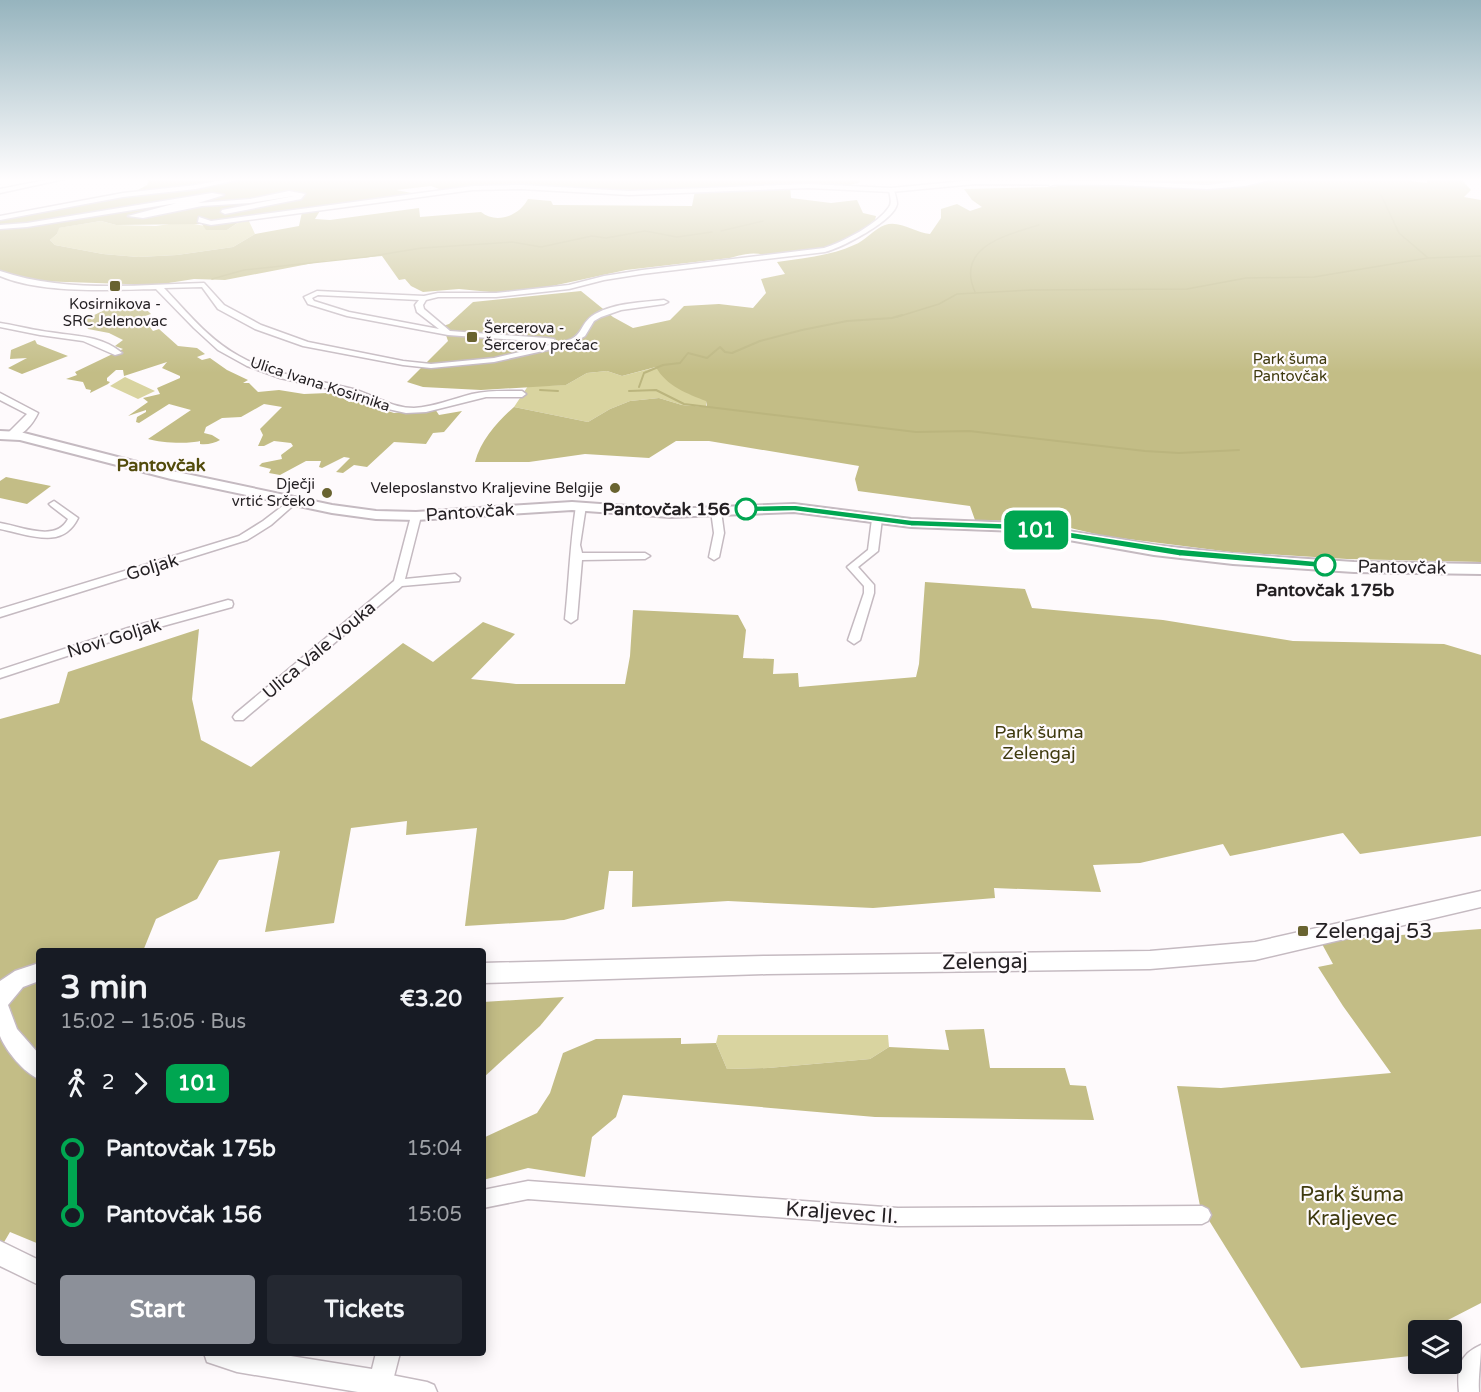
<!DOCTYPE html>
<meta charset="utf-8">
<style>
:root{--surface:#171b24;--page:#242831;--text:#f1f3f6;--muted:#9ea1a6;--accent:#8c9099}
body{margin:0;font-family:"Varela Round",sans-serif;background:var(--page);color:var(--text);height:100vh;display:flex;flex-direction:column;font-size:22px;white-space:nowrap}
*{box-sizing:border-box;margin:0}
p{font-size:20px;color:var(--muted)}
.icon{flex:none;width:33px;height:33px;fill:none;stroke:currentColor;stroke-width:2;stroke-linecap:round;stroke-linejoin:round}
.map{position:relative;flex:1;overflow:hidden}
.panel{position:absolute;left:36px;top:948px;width:450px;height:408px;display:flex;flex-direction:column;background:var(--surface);border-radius:6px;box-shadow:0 3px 15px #0003}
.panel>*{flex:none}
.badge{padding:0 12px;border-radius:9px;font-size:21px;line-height:39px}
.controls{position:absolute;left:1408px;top:1320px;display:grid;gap:12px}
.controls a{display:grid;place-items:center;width:54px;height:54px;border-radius:6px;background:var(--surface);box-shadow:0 3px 15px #0003;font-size:30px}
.map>.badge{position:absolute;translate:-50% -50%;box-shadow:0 0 0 3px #fff}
.legs{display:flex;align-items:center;gap:9px;height:66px;padding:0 24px;font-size:20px}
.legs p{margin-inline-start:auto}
.headline{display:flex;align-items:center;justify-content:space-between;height:102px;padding:0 24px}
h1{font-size:33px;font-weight:700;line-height:45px}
.action{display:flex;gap:12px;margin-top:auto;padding:12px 24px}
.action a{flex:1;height:69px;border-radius:6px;background:var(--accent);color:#fff;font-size:24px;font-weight:700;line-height:69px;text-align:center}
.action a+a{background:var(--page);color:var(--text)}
ul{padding:0 24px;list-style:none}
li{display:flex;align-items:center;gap:21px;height:66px;font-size:22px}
li i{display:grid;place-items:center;width:9px;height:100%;margin:0 8px;background:currentColor}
li i::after{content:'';width:15px;height:15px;margin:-8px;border:4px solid;border-radius:50%;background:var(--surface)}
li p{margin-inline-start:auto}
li:first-child i{background:linear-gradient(#0000 50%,currentColor 0)}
li:last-child i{background:linear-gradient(currentColor 50%,#0000 0)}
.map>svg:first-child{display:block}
</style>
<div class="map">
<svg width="1481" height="1392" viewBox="0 0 1481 1392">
<rect width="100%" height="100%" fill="#fefafc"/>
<!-- green -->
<g fill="#d9d4a0">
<polygon points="247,217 255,234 233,247 177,255 138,257 103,254 55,245 50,240 57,234 58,228 101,221 116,225 156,226 183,222 227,230"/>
<path d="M657 367C671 385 685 393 706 400V407L682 405 659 398 630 401 610 409 588 422 514 407 528 386 566 385 587 373 607 371 622 376Z"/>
<polygon points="125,377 155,391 138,399 110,386"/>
<polygon points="718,1035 888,1035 889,1047 870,1059 768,1068 727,1069 716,1043"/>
</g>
<!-- forest -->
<g fill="#c3bd86" fill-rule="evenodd">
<path d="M163 178H211L213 180 227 178H861L859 183 845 186 790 185 791 198 831 203 857 200 863 213 876 216 875 220 863 229 834 247 770 257C756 251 744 254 730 258L626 270 543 288 501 293 459 289 423 292 411 286 405 279 399 280 382 256 324 261 225 280 194 279 156 285 36 281 10 276 0 270V219L136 194 138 190 147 185 149 180ZM431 186 442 190 530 186 571 189 695 191 692 206 553 205 551 201 528 199C520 215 497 225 481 212L420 217 419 208 330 220 315 219 321 209 302 212 299 226 255 234 233 247 177 255 138 257 103 254 55 245 50 240 57 234 59 228 101 221 116 225 202 224 206 230H227L245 218 308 208 355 204 417 194 396 190Z"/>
<path d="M1090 178H1256L1231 183 1192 184 1191 187 1250 185 1277 178H1411V181L1427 183V178H1460L1471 190 1464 197 1481 200V562L1347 559 1231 552 1104 536 1045 522 975 520 970 506 858 491 855 479 859 466 709 441H676L649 458 585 454 529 462H475C481 440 497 422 514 407L588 422 610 409 630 401 659 398 682 405 707 407 706 401C688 394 666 386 656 367L622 376 607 371 587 373 566 385 481 390 423 387 407 382 448 341 443 326 449 324 473 302 581 291 613 317 633 328 670 320 684 306 719 304 753 308 766 293 761 279 785 274 777 262C803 258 830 256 854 245 865 241 874 229 885 225 900 220 915 233 930 234L941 218V209L957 204 970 211 982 207 972 200 964 189 1053 187Z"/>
<path d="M132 303 139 311 146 309 151 314 142 317 153 331 159 329 178 346 197 348 205 354 197 357 202 360 210 358 227 370 248 380 243 383H249L258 392 279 390 304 394 328 393 338 395 349 402 358 401 394 413 435 409 439 415 462 411 444 432 433 433 426 444 394 442 367 467 354 465 343 473 336 472 350 458 344 457 322 468 319 467 321 461H306L280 475 269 473 271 469 259 466 262 463 282 459 281 455 293 446 291 443 274 441 264 446H258L263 435 260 429 282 407 264 404 241 417 222 418 206 427 204 433 212 435 220 440C215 443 207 445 200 444V441C189 444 160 443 148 439L191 410 169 404 139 423 136 422 137 417 146 412V410L128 416 148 402 143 398 160 394 157 388 180 378V376L162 368 167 362 124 376 123 370H116L107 378V381L110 382 108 384 90 393 91 390 86 389 83 382 66 379 77 375 75 372 123 349 115 346 123 340 109 333 88 329 84 321 86 319 117 304Z"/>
<polygon points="35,340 37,344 68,356 22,374 8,368 27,358 10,359 11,350"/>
<polygon points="6,477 51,486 27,504 0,498 0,481"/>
<polygon points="925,582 1025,589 1032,608 1163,620 1293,641 1444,644 1481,655 1481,836 1360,854 1343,833 1230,856 1223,844 1140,863 1093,865 1101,892 994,888 995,898 873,908 728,901 632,907 633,871 609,871 604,909 564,920 465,926 477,828 406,835 407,821 351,828 334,923 265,932 280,851 219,860 197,899 156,919 143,951 39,951 39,1244 10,1232 0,1249 0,719 59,703 68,672 199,629 192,699 201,740 251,767 403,643 433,662 483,622 515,634 471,679 516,684 625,684 630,656 633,610 738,615 746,630 743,658 774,659 773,674 798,673 799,687 916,677 919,664"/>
<polygon points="1481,929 1481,1303 1448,1320 1441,1330 1419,1330 1419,1355 1301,1368 1200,1206 1177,1086 1221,1088 1391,1073 1343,1006 1318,967 1333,964 1322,944 1348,939"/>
<polygon points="564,997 540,1026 483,1078 483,1002"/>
<polygon points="984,1029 990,1068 1065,1068 1070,1085 1086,1086 1094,1120 875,1117 623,1095 616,1117 592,1137 585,1177 528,1168 483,1180 483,1138 537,1113 550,1093 563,1053 596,1039 681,1038 681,1044 716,1043 727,1069 768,1068 870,1059 889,1047 949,1050 945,1030"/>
</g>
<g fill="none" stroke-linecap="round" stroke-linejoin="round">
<!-- stream-far1 -->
<g stroke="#bbb57e" stroke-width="1.5">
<polyline points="168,188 203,183"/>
<polyline points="1381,195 1399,233 1427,257"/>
<polyline points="721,231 763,221"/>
<polyline points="212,279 244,270 366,257 422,248 512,242 541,247 592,236 606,238 645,231 677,237 712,232"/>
<path d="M975 292C955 247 1006 235 1039 225"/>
<polyline points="897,317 939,304 957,294 1032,290 1187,289 1246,278 1314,277 1428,258 1481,256"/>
</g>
<!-- stream -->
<g stroke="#bbb57e" stroke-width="2">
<polyline points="639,387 644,373 663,365 680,363 688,353 707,358 720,347 725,352 732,353 760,341 802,330 847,321 892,318 902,315"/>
<polyline points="540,390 558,391"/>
<polyline points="629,391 656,390 684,404 916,432 969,431 1145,451 1179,453 1239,450"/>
</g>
<defs>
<g id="minor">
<polygon points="56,178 69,178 0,193 0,189"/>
<polygon points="233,178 246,178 196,189 123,197 0,220 0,216 123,193 196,185"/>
<polygon points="1065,178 1075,178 1050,186 1047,184"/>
<path d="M889 189 894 190C895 194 897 200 897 204 894 221 841 248 825 252L642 274 604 280 569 289 496 297H438L426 300 423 305 424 309 450 331 546 338 554 339 556 343C586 340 577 324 595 314 615 303 642 302 664 300L668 302 664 304 621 310 601 317 594 321 585 336 570 345 494 362 431 368 403 365 303 346 255 329 218 309 202 287 164 288C187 312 209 340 239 356 274 376 314 379 353 389 374 395 391 408 414 408 434 407 452 399 472 394 489 390 505 391 522 391L526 394 522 397H486L426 412 406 413 388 409 348 393 280 378 247 366 218 350 194 328 156 289C111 290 42 294 0 276V271C65 293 137 285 204 283L224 305 261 325 308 342 403 361 431 364 494 358 549 345 546 342 448 335 347 316 308 304 304 297 317 291 424 296 438 293H496L569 285 604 276 642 270 824 248C843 242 878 224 889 207 893 202 889 194 889 189ZM318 295 419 300 415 305 417 312 439 329 349 312 314 301 312 298Z"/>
<path d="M0 323C14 325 28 329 42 331 69 336 100 334 122 353L115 355 83 341 40 335 0 327Z"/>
<polygon points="293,498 298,501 296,503 271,525 247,540 0,617 0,609 239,536 263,521"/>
<path d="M54 501 78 518C62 551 28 534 0 529V523C20 526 56 543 68 519L51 506 49 504Z"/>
<path d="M581 503 586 506 580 545 582 553H645L650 556 645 559 582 560 577 619 571 623 565 619C569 581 570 544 576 506Z"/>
<polygon points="716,508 721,511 724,533 719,557 714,560 709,557 714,533 711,511"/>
<polygon points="416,513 421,516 405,579 455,574 460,578 459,581 402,586 243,720 235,720 233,717 235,714 394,581 411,516"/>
<polygon points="877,516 882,519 878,551 858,567 874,585 874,593 860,640 854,644 848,640 864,593 864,586 847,567 868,550 872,519"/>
<polygon points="228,600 232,601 233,604 232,607 134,634 0,678 0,670 128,628"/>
<polygon points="528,1181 898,1208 1202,1206 1208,1209 1211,1215 1208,1221 1202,1224 898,1226 528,1199 483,1208 483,1190"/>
<path d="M1481 1345C1481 1362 1478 1375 1479 1392H1459C1457 1369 1458 1355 1481 1345Z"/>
<polygon points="381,1373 427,1382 434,1385 437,1392 378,1392 374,1390 371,1383 374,1376"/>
</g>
<g id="tertiary">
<polygon points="1263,178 1277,178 1245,186 1208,189 1118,185 975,184 891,192 808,188 629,195 521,189 473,190 211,225 198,222 199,217 211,221 473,186 521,185 629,191 808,184 891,188 975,180 1118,181 1208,185"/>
<polygon points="289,191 305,194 301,199 225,214 221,212 222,210 294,196 250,203 202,206 143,218 128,216 177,203 27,227 0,229 0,225 27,223 212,193 224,195 198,203 250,199"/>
<path d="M0 393 38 413C33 424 21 439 8 437L6 435 27 414 0 400Z"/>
<polygon points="1481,891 1481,907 1255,960 1150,969 767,974 483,983 483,963 767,956 1150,951 1255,942"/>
<path d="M39 963V981L23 987 8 1005 17 1029 39 1054V1079C24 1073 6 1051 0 1036V981L15 971Z"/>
<polygon points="0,1241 39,1260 39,1285 0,1266"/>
<polygon points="204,1353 272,1353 372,1369 376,1353 400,1353 390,1392 358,1392 237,1372 207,1362"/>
</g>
<polygon id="secondary" points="0,431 20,432 172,471 332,505 376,511 416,512 572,502 670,509 794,504 911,519 1018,523 1154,545 1233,554 1354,562 1481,564 1481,574 1354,572 1233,564 1154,555 1018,531 911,527 794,512 670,517 572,510 416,520 376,519 332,513 171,479 20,440 0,439"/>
</defs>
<!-- minor casing -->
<use href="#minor" stroke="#c5bac1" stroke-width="3"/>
<!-- tertiary casing -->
<use href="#tertiary" stroke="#c5bac1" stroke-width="3"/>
<!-- secondary casing -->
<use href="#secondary" stroke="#c5bac1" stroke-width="4"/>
<!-- minor -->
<use href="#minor" fill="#fff" fill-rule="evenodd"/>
<!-- tertiary -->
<use href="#tertiary" fill="#fff" fill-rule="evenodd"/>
<!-- secondary -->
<use href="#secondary" fill="#fff" fill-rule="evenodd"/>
</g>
<!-- sky -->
<linearGradient id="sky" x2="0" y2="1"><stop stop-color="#96b4be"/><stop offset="0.48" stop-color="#fffdfe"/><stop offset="1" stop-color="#fffdfe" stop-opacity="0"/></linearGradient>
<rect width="1481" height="373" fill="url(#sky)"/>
<!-- line-1 -->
<polygon fill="#00a651" stroke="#fff" stroke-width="1.5" points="794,505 911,520 1018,524 1179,549 1325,562 1330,565 1325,568 1179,556 1018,530 911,526 794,511 746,512 742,509 746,506"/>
<!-- markers -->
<g fill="#696330" stroke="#fefafc" stroke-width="2">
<rect x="109" y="280" width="12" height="12" rx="3"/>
<rect x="466" y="331" width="12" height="12" rx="3"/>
<circle cx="615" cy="488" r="6"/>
<circle cx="327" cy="493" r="6"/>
<rect x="1297" y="925" width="12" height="12" rx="3"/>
</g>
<g fill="#fff" stroke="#00a651" stroke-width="3">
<circle cx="746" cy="509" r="10"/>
<circle cx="1325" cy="565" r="10"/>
</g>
<g text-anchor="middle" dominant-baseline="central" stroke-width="4.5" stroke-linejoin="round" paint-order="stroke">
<!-- far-poi labels -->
<g font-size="15" fill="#231f22" stroke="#fefafc" text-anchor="end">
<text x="115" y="304" text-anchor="middle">Kosirnikova -<tspan x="115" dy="17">SRC Jelenovac</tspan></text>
<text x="484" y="328" text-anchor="start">Šercerova -<tspan x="484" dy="17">Šercerov prečac</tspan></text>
<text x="315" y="484">Dječji<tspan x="315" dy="17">vrtić Srčeko</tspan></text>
<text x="603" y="488">Veleposlanstvo Kraljevine Belgije</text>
</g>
<!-- far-park labels -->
<g font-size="15" fill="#3f3a0e" stroke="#fefafc">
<text x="1290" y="359">Park šuma<tspan x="1290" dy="17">Pantovčak</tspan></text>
</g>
<!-- far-street labels -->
<g font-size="15" fill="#231f22" stroke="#fefafc">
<text transform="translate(320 384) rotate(18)">Ulica Ivana Kosirnika</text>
</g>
<!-- far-quarter labels -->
<g font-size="18" font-weight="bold" fill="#524b0b" stroke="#fefafc">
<text x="161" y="465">Pantovčak</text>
</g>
<!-- stop labels -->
<g font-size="18" font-weight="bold" fill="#231f22" stroke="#fefafc" text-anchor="end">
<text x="730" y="509">Pantovčak 156</text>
<text x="1325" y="590" text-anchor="middle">Pantovčak 175b</text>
</g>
<!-- street labels -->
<g font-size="18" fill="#231f22" stroke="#fefafc">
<text transform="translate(470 512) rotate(-4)">Pantovčak</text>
<text transform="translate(152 567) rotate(-17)">Goljak</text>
<text transform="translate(1402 567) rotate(1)">Pantovčak</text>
<text transform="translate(114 638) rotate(-17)">Novi Goljak</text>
<text transform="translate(319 650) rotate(-40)">Ulica Vale Vouka</text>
</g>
<!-- park labels -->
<g font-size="18" fill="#3f3a0e" stroke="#fefafc">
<text x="1039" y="732">Park šuma<tspan x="1039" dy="21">Zelengaj</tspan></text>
</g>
<!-- near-poi labels -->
<g font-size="21" fill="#231f22" stroke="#fefafc" text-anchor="start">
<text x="1315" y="931">Zelengaj 53</text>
</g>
<!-- near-street labels -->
<g font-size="21" fill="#231f22" stroke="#fefafc">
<text transform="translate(985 962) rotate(-1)">Zelengaj</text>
<text transform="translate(842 1213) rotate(4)">Kraljevec II.</text>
</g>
<!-- near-park labels -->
<g font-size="21" fill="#3f3a0e" stroke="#fefafc">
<text x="1352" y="1194">Park šuma<tspan x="1352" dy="24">Kraljevec</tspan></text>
</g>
</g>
</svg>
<div class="controls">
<a><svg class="icon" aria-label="layers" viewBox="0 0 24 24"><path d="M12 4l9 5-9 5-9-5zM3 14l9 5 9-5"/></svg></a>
</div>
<b class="badge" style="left:1036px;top:530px;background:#00a651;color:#fff">101</b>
<section class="panel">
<div class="headline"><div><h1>3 min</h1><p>15:02 – 15:05 · Bus</p></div><b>€3.20</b></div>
<div class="legs"><svg class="icon" aria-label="walk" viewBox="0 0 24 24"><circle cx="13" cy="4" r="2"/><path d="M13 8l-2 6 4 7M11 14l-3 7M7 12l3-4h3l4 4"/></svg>2<svg class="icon" aria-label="forward" viewBox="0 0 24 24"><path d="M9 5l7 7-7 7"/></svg><b class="badge" style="background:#00a651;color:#fff">101</b></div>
<ul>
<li><i style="color:#00a651"></i><b>Pantovčak 175b</b><p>15:04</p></li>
<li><i style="color:#00a651"></i><b>Pantovčak 156</b><p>15:05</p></li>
</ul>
<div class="action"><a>Start</a><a>Tickets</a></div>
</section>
</div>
